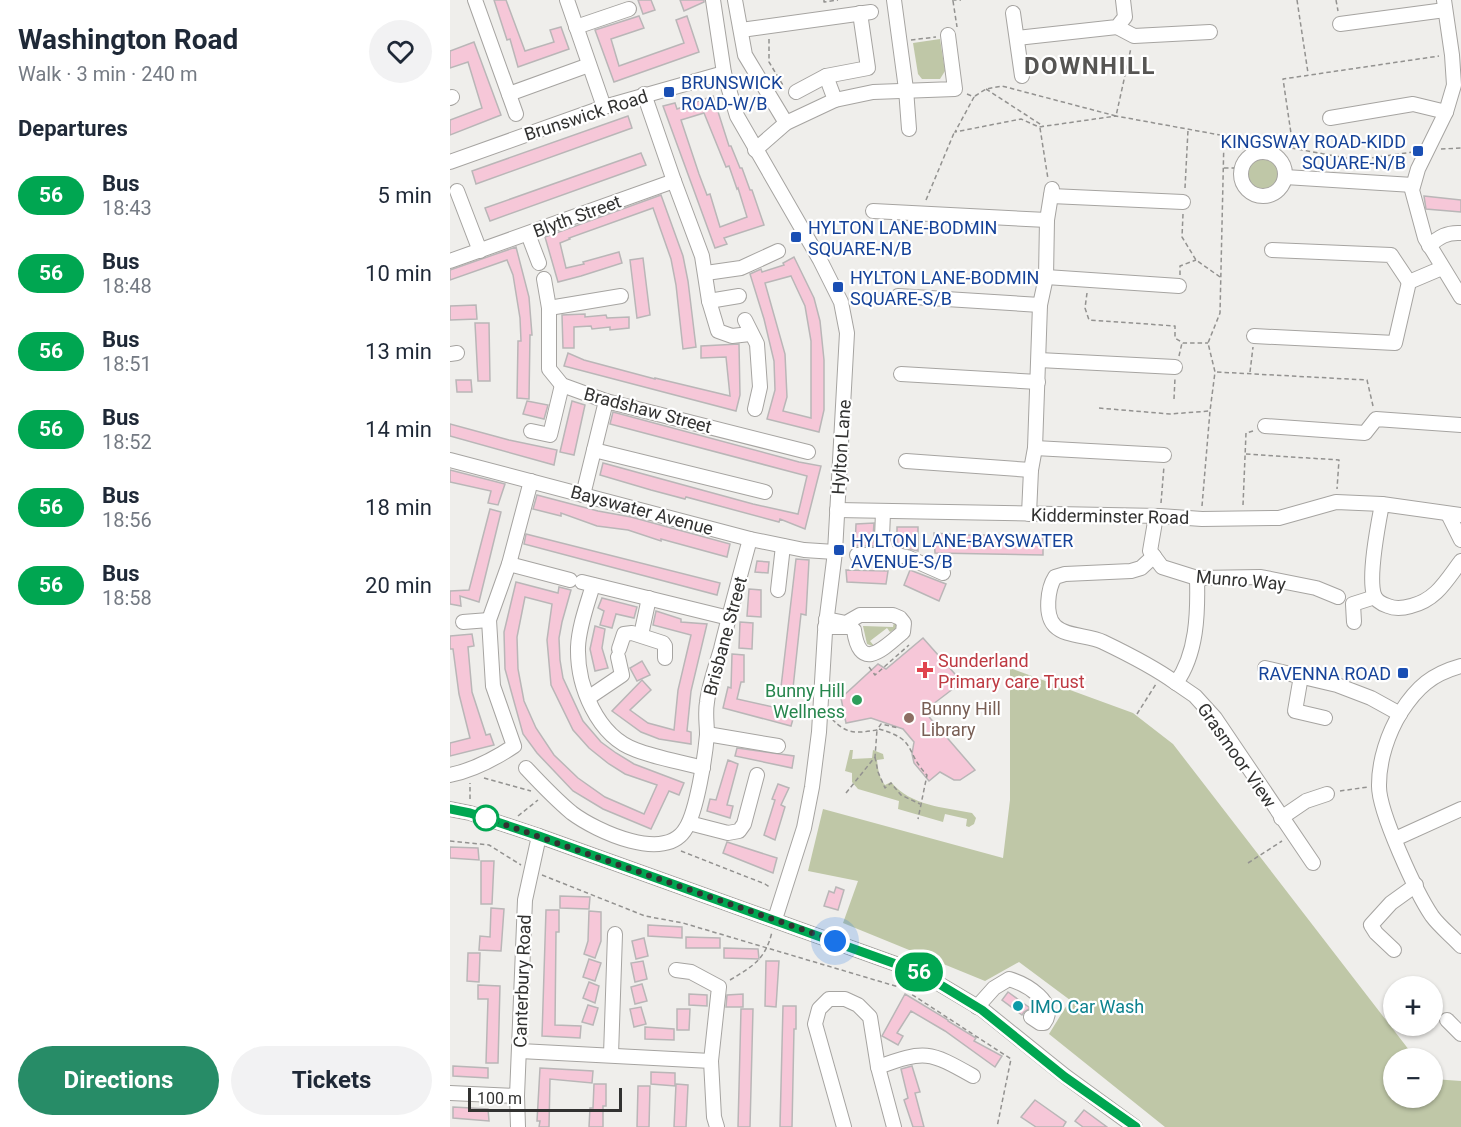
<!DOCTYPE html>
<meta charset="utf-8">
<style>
:root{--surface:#fff;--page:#f2f2f3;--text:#1f2937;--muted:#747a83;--accent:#278c67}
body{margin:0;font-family:Roboto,sans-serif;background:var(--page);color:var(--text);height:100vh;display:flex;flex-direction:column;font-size:22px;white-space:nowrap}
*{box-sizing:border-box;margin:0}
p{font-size:20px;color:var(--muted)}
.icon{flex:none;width:33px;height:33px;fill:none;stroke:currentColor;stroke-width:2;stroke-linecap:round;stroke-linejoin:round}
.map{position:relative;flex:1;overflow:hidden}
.drawer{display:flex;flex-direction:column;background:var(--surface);width:450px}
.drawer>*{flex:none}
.badge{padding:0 12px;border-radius:20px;font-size:21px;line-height:39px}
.fabs{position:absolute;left:933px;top:976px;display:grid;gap:12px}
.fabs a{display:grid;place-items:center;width:60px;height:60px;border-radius:50%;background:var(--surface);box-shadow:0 2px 4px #0004;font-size:30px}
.scale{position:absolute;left:18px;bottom:15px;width:154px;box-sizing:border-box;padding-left:6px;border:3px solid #323231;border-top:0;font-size:16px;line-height:21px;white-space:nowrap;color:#323231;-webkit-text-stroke:4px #fff;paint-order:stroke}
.you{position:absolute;width:30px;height:30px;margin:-15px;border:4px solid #fff;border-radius:50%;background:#1a73e8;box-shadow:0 0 0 9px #1a73e833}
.map>.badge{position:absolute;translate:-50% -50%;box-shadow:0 0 0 3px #fff}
h2{padding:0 18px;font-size:22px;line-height:54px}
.round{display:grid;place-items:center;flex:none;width:63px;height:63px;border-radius:32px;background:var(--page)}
.head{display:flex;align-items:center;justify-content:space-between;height:102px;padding:0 18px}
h1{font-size:28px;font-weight:700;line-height:45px}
.action{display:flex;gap:12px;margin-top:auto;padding:12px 18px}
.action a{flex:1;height:69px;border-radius:36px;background:var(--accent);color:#fff;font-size:24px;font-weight:700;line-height:69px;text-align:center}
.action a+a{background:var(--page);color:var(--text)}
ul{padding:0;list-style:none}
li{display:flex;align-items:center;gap:18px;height:78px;padding:0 18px}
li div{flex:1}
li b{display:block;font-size:22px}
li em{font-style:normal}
li .badge{min-width:66px;font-weight:700;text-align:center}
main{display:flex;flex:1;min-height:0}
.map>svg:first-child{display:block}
</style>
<main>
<section class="drawer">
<div class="head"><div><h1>Washington Road</h1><p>Walk · 3 min · 240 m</p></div><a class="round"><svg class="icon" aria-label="heart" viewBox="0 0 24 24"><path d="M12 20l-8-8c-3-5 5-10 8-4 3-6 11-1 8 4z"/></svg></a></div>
<h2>Departures</h2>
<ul>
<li><span class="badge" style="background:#00a651;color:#fff">56</span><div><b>Bus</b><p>18:43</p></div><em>5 min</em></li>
<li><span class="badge" style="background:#00a651;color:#fff">56</span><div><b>Bus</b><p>18:48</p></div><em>10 min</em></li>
<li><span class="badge" style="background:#00a651;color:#fff">56</span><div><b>Bus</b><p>18:51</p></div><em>13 min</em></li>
<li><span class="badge" style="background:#00a651;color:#fff">56</span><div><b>Bus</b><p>18:52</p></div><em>14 min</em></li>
<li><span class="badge" style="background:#00a651;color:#fff">56</span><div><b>Bus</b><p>18:56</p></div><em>18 min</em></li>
<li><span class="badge" style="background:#00a651;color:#fff">56</span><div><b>Bus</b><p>18:58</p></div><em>20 min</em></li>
</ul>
<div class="action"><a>Directions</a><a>Tickets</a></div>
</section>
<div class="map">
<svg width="1011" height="1127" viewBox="0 0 1011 1127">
<rect width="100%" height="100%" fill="#efeeeb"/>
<!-- green -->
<g fill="#bfc7a7">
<polygon points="490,39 495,71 490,79 472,79 468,74 463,43"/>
<circle cx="813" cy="174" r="16"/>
<polygon points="444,622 447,625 445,629 440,632 437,628 420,641 425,647 417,644 413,626 443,627"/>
<polygon points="560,668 683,713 723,744 966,1059 944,1059 944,1098 982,1098 983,1079 1011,1081 1011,1127 715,1127 599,1034 620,1000 569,962 535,981 393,923 408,881 358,871 373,809 553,858 560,800"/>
<path d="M400 750H403L402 759 422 758 423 750 433 754 434 759 427 760C428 769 429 778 435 785L441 782C461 806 493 807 522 813L526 818 524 824 519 827 516 826 517 819 495 814 493 822 448 809 449 801 408 789 402 782V773L395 771Z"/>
</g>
<!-- building -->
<g fill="#f6c7d8" stroke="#b9b6b7" stroke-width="1.5" fill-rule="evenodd">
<polygon points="44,0 56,0 75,51 104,42 100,30 111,27 119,49 68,67 60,39 57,40"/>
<polygon points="188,0 201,0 205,10 193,14"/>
<polygon points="230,0 254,0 254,2 234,11"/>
<polygon points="189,16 194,28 161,39 169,66 234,43 226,20 237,16 249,52 164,82 145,30"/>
<polygon points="24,42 51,115 0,135 0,120 32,108 18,62 0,68 0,51"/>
<path d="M263 96 279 146H281L290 168H292L300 190H302L314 225 274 238 277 244 265 248 213 106 225 103 227 109ZM254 113 276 167 279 166 287 189 288 188 297 217 270 227 260 194 257 195 249 174 231 120Z"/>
<polygon points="178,116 182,128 26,184 22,171"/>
<polygon points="191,153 196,165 40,221 35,208"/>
<polygon points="211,195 233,256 238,281 246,347 233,349 226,285 221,259 203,208 119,238 120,239 110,243 116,268 134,264 133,262 169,252 172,263 131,276 108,282 95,237"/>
<polygon points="974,196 1011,200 1011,212 976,209"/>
<polygon points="66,247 79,297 82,335 80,335 79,399 67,398 68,341 71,341 70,318 63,275 57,260 0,280 0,270"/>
<path d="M344 257 364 298 370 321 374 360V410L369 432 317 419 325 390 324 361 314 319 300 274 311 269 312 272 334 265 333 263ZM341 276 355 306 361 341V418L333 411 337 397 335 354 315 283Z"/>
<polygon points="193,258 200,315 187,318 180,260"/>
<polygon points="26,305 27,319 0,320 0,306"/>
<polygon points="135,314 135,317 156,315 157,318 179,317 179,328 160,330 160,327 142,329 141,326 124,327 124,348 113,348 112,315"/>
<polygon points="25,323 39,323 40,381 28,381"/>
<polygon points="289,344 290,395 286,411 114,366 118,353 134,360 205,379 205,378 280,396 276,357 251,358 251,346"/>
<polygon points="6,380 21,380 22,392 7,392"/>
<polygon points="77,401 98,405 94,419 73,414"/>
<polygon points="122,401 135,405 124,455 110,452"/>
<polygon points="163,412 349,462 371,466 355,529 330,519 329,522 236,497 235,499 201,490 150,475 153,463 303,504 348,514 357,476 160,424"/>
<polygon points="0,424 59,440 107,450 104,465 0,436"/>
<polygon points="0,470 55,484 48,505 38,503 41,491 0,482"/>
<polygon points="87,495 148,511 181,517 280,544 277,557 211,539 211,541 178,530 147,526 111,513 111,516 83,509"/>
<polygon points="40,509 51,512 29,602 10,596 11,606 0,604 0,591 19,590"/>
<polygon points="424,523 423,538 425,546 405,546 406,524"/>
<polygon points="447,527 468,527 468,551 447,546"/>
<polygon points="484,533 513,535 593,535 593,555 485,553"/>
<polygon points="76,534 270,583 267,595 74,544"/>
<polygon points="346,559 359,560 356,615 351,614 343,688 331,687"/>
<polygon points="307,561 319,562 318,573 305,572"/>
<polygon points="396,570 438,571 436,584 397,582"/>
<polygon points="460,570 496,584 489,601 454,585"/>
<path d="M66 582 108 593 109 587 121 590 112 622 109 638 110 660 113 678 133 721 151 742 166 753 184 764 234 783 229 795 219 791 201 829 153 809 123 791 87 753 73 734 55 669 54 632ZM75 597 102 604 97 640 101 685 123 730 139 748 159 764 175 774 207 785 194 814 155 797 128 778 104 755 86 728 74 701 68 669 67 637Z"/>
<polygon points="299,589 311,590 311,617 297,616"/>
<polygon points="152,598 187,607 184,618 166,614 162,628 150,625 154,611 148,608"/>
<polygon points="206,611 231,619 231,622 257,624 241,691 237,731 241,732 241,744 209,739 191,732 162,711 192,680 201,690 180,710 198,723 224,730 228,690 241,635 203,625"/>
<polygon points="290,622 303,623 302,649 289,648"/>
<polygon points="145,626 155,629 152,648 158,668 145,671 140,649"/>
<polygon points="22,634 24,646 18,647 22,692 36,735 40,734 44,745 0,756 0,743 20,738 9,694 3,649 0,649 0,636"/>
<polygon points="473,638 512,682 474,711 525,770 510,780 504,780 490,772 479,781 464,763 462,754 464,742 453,729 421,718 396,723 391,698 428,664 436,669"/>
<polygon points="282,654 294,655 294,682 291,682 287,699 345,712 341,726 273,708 278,687 281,688"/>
<polygon points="192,661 200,675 187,681 180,668"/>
<polygon points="287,748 344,756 342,768 285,756"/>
<polygon points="278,760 288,764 277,805 283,806 280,818 257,811 260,799 266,800"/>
<polygon points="328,784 339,788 331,805 335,807 325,840 314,835 325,800 322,799"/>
<polygon points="277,842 327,858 323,873 273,853"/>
<polygon points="0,847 28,848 29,860 0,858"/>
<polygon points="31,861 44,861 42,904 31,904"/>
<polygon points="386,887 394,890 388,910 374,906 379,891 384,893"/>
<polygon points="110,896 140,897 139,909 110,908"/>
<polygon points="41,908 54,909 51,951 29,950 30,936 40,937"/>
<polygon points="96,910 109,910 109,932 106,932 105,1025 131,1026 130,1038 92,1036"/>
<polygon points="139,911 151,912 151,941 145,958 134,954 138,941"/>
<polygon points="198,925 232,927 232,938 198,936"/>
<polygon points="236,937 270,938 270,948 236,948"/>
<polygon points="194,938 198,956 186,959 182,941"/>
<polygon points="274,948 308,949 309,959 274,958"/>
<polygon points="18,953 30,953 29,982 17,981"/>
<polygon points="139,959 151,963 145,981 133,977"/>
<polygon points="193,961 197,979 185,982 181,963"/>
<polygon points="316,961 329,961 326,1007 315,1006"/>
<polygon points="139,982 149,986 145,1003 133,998"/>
<polygon points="192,984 197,1001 185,1004 181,987"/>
<polygon points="28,985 50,986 48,1063 36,1063 38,999 28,999"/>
<polygon points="558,992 580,1008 574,1012 572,1015 552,1000"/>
<polygon points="239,994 257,995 257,1006 239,1005"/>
<polygon points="293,994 293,1007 276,1007 277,995"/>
<polygon points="455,994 498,1020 498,1021 526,1038 524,1041 552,1056 545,1067 495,1031 461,1011 447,1033 453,1036 448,1045 432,1036"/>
<polygon points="138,1005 148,1008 143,1025 132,1022"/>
<polygon points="333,1006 346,1006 346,1029 344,1029 342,1127 330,1127"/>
<polygon points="191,1007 196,1024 184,1027 180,1009"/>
<polygon points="227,1009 240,1009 239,1030 227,1030"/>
<polygon points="291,1009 303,1009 300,1127 288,1127"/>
<polygon points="195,1027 224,1029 224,1040 195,1039"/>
<polygon points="3,1066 38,1068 38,1078 3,1076"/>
<polygon points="462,1066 470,1092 465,1093 474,1127 463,1127 454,1100 458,1098 451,1069"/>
<polygon points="90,1068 143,1071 142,1083 100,1079 99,1127 89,1127 90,1121 87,1121"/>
<polygon points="201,1072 225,1073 225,1086 201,1084"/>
<polygon points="144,1084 156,1084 156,1106 153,1106 153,1127 139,1127 140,1108 143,1108"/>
<polygon points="226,1084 238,1085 236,1127 224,1127"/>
<polygon points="188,1086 200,1086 199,1127 187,1127"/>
<polygon points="585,1100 616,1122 613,1127 586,1127 571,1117"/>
<polygon points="3,1107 38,1109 39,1121 3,1118"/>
<polygon points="634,1110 657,1127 633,1127 625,1121"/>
</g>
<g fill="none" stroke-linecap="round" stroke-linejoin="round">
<defs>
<g id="minor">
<polyline points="25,0 66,114"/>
<polyline points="117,0 154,107"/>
<polyline points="263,0 274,73 287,116 370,260 391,302 397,333 385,552 375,632 369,732 362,787 354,828 325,919"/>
<polyline points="285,0 295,55 336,123"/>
<polyline points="444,0 456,89 459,129"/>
<polyline points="994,0 1002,55 1004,85 996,112 968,169 962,190 975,238 1011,297"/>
<polyline points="563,13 572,76"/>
<polyline points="890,24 995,10"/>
<polyline points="126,27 179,9"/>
<polyline points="667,27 684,36 760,32"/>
<polyline points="291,30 421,12"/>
<polyline points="567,38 667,27 675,17 673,0"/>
<polyline points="346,92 376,76"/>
<polyline points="59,94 139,65"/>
<polyline points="194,94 224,181 252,256 259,301 268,331 282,336 300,334"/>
<polyline points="0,98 2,97"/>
<polyline points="385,100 376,76 418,68 410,13"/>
<polyline points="880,118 963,104 996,112"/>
<polyline points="305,150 336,123 385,100 423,92 505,89 498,35"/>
<circle cx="813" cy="174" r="22"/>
<polyline points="0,162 154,107 274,73"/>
<polyline points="835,177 963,185"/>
<polyline points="7,191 30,251"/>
<polyline points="601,196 733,202"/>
<polyline points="423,211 597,220"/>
<polyline points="78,234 89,263"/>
<path d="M979 246C989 237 997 232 1011 233"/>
<polyline points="822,250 941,255 959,282"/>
<polyline points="0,261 224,181"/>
<polyline points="256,273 291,268 328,251"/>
<polyline points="596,277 729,286"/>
<polyline points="94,279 99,308 99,369 112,385 156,401 358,452"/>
<polyline points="448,296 590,305"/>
<polyline points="259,301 289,296"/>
<polyline points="99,308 171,296"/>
<polyline points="295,320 307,344 310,387 305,409"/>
<polyline points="804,336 945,343 959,282 992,268"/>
<polyline points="0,354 7,353"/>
<polyline points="589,360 725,367"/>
<polyline points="451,374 588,382"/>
<polyline points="815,426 915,433 926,419 1011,425"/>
<polyline points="81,431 100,435 112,385"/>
<polyline points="585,448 714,455"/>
<polyline points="144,450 315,492"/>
<polyline points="0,460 300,539 354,550 385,552"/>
<polyline points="456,461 581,470"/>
<polyline points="133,495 156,401"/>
<polyline points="387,510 710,516 752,519 829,518 886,502 932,504"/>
<polyline points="433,512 432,538 437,553 457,557 493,573"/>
<polyline points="579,514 581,470 585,448 590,305 596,277 597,220 602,189"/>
<polyline points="998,514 1011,540"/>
<path d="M1011 515 932 504C928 525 918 576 924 595 926 601 932 604 938 606 945 609 954 608 961 606 986 600 996 581 1011 561"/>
<polyline points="706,516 700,551 712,567 747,578 811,577 866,588 888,597"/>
<polyline points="407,555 423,555 437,553"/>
<path d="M704 556 691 568 681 571 615 574 605 577C598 588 594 615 605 626 616 637 639 635 653 642 678 654 704 667 726 683"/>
<polyline points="59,564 120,580"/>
<path d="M747 578C748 613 747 654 726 683L745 696 765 718 863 863"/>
<polyline points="132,582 279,618"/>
<path d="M143 585C137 605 129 626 128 647 127 686 147 736 186 750 207 758 231 762 253 768"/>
<polyline points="328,590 333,546"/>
<polyline points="13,622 39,620"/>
<polyline points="904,622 903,604 925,597"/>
<path d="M375 627H400L404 630C410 673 433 649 453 632L454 623 450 618 443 615H410L396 623 376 619"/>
<polyline points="191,635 199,598"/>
<polyline points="169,649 174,634 182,633 213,643 215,646 215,658"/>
<path d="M1011 666C982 674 967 687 951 712 938 733 929 760 929 785 928 811 967 894 982 916 990 927 1002 936 1011 946"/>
<polyline points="815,668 887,685 921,698 950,714"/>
<polyline points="851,676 845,711 875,718"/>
<polyline points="138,698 172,675 168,657"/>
<polyline points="257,734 328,746"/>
<path d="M76 768C91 784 105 799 122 813 146 831 216 864 236 828 247 810 255 757 257 735 257 724 255 713 257 702 259 685 266 666 271 649 280 612 290 576 300 539"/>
<path d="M0 775C24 770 43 760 64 746L43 686 39 620 59 564 81 481"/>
<polyline points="0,809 20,813 89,836 471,973 533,1010 615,1076 685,1127"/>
<polyline points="831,818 856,801 877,794"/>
<polyline points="239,823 278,833 289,831 294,824 307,775"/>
<polyline points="945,839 1011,809"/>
<polyline points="944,950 926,933 921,925 941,903 966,885"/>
<polyline points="226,970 241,972 269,987 261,1061"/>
<path d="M527 1007 544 988 559 979C576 984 609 1003 594 1023H590L581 1017"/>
<polyline points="997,1020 1011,1034"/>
<polyline points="70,1051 261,1061 264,1117 267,1127"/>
<polyline points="161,1055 165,934"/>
<path d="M428 1067C475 1050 479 1051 523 1076"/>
<polyline points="0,1093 67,1096"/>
<polyline points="68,1127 67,1096 75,900 89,836"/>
<polyline points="394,1127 365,1024 369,1009 379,999 395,999 408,1005 420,1017 428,1067 444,1127"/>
</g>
</defs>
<!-- minor casing -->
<use href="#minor" stroke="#a6a4a1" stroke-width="16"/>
<!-- path -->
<g stroke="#939290" stroke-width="1.5" stroke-dasharray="4.5 3" stroke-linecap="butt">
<polyline points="374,0 374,2 388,0"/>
<polyline points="502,0 511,0"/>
<polyline points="847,0 858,73"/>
<polyline points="886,0 888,11"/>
<polyline points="503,1 507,27"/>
<polyline points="319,39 319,62 334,87"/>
<polyline points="461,40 486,37"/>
<polyline points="536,89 593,126"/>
<polyline points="517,94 524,97 505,132 571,119 589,127 666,116 907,160 963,152"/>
<polyline points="525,96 536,89 552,86 666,116 681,48"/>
<polyline points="590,128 598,179"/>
<polyline points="843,147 833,79 989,56"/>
<polyline points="991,149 1011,148"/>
<polyline points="908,161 918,170"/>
<polyline points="774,168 791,168"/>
<polyline points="735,188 738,130"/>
<polyline points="476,200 504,133"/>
<polyline points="733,214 732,237 746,260 770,277"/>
<polyline points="730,275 730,266 746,260"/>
<polyline points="637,293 635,308 639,320 725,326 725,338 733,343 758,343"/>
<polyline points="729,356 732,343"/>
<polyline points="767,372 917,380 923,406"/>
<polyline points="800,372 803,347"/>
<polyline points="724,399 725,378"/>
<polyline points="649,408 720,414 759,411"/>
<polyline points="796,454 889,460 887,489"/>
<polyline points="711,503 714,466"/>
<polyline points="793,505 796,433 803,431"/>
<polyline points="752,506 760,411 765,372 758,343 770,313 774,137"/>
<polyline points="419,667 425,675 459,645"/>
<polyline points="687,714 706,684"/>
<path d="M382 719C397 735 407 733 427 730L431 724 449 728"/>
<path d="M429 729C468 740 454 751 477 775L468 819"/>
<polyline points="425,757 428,772 435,788 441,783 451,795 470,804"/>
<polyline points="34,778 81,791"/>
<polyline points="890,791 918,787"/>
<polyline points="396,793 425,757 427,730"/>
<polyline points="20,799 20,783"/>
<polyline points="68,816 88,800"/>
<polyline points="0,841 39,845 71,865"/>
<polyline points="231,851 315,884 321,888"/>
<polyline points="798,863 832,841"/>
<polyline points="92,875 195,916 233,923 452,988 561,1059 547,1127"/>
<path d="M280 980C303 966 315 960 322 932"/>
</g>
<!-- minor -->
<use href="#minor" stroke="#fff" stroke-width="14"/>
</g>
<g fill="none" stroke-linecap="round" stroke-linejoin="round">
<defs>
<polyline id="line" points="0,809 20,813 89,836 471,973 532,1010 615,1077 686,1127"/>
</defs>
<!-- line casing -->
<use href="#line" stroke="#fff" stroke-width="14"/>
<!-- line -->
<use href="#line" stroke="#00a651" stroke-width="9"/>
<!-- walk -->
<polyline stroke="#323231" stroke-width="6" stroke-dasharray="0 10.8" points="36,818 385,941"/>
</g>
<!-- markers -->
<g fill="#1a4fb4" stroke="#fff" stroke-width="2">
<rect x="213" y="86" width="12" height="12" rx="3"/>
<rect x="962" y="145" width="12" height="12" rx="3"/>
<rect x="340" y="231" width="12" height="12" rx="3"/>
<rect x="382" y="281" width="12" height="12" rx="3"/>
<rect x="383" y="544" width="12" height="12" rx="3"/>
<rect x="947" y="667" width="12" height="12" rx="3"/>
</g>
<path fill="#e0444e" stroke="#fff" stroke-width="2" d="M472 661h6v6h6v6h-6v6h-6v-6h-6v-6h6z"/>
<circle fill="#2e9e5b" stroke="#fff" stroke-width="2" cx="407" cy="700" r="6"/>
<circle fill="#8d6e63" stroke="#fff" stroke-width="2" cx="459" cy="718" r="6"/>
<circle fill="#fff" stroke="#00a651" stroke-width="3" cx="36" cy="818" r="12"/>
<circle fill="#0f9aa8" stroke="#fff" stroke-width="2" cx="568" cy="1006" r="6"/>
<g text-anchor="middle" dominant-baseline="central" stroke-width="4.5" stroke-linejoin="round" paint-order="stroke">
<!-- transit labels -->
<g font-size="18" fill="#164399" stroke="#fff" text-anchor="start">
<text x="231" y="82">BRUNSWICK<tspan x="231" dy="21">ROAD-W/B</tspan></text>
<text x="956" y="141" text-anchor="end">KINGSWAY ROAD-KIDD<tspan x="956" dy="21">SQUARE-N/B</tspan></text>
<text x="358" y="227">HYLTON LANE-BODMIN<tspan x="358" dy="21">SQUARE-N/B</tspan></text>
<text x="400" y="277">HYLTON LANE-BODMIN<tspan x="400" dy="21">SQUARE-S/B</tspan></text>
<text x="401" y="540">HYLTON LANE-BAYSWATER<tspan x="401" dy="21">AVENUE-S/B</tspan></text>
<text x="941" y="673" text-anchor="end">RAVENNA ROAD</text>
</g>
<!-- street labels -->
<g font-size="18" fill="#323231" stroke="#fff">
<text transform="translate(136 115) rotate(-18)">Brunswick Road</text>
<text transform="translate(127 216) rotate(-20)">Blyth Street</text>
<text transform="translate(198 410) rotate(15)">Bradshaw Street</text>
<text transform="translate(391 447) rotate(-86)">Hylton Lane</text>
<text transform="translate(192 510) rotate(15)">Bayswater Avenue</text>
<text transform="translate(660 516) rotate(1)">Kidderminster Road</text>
<text transform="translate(791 580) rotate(5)">Munro Way</text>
<text transform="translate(275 636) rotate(-75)">Brisbane Street</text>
<text transform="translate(787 755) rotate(55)">Grasmoor View</text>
<text transform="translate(72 981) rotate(-88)">Canterbury Road</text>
</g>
<!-- health labels -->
<g font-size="18" fill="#be3a42" stroke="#fff" text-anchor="start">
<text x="488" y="660">Sunderland<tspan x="488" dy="21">Primary care Trust</tspan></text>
</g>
<!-- leisure labels -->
<g font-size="18" fill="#27864d" stroke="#fff" text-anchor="end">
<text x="395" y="690">Bunny Hill<tspan x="395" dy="21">Wellness</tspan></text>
</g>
<!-- education labels -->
<g font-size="18" fill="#785e54" stroke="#fff" text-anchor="start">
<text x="471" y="708">Bunny Hill<tspan x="471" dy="21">Library</tspan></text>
</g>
<!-- culture labels -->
<g font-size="18" fill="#0d838f" stroke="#fff" text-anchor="start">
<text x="580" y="1006">IMO Car Wash</text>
</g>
<!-- district labels -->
<g font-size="24" font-weight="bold" letter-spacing="1.5" fill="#565553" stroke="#fff">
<text x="640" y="66">DOWNHILL</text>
</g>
</g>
</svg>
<div class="fabs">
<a>+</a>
<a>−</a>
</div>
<div class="scale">100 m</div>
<div class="you" style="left:385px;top:941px"></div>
<b class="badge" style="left:469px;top:972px;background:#00a651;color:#fff">56</b>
</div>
</main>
